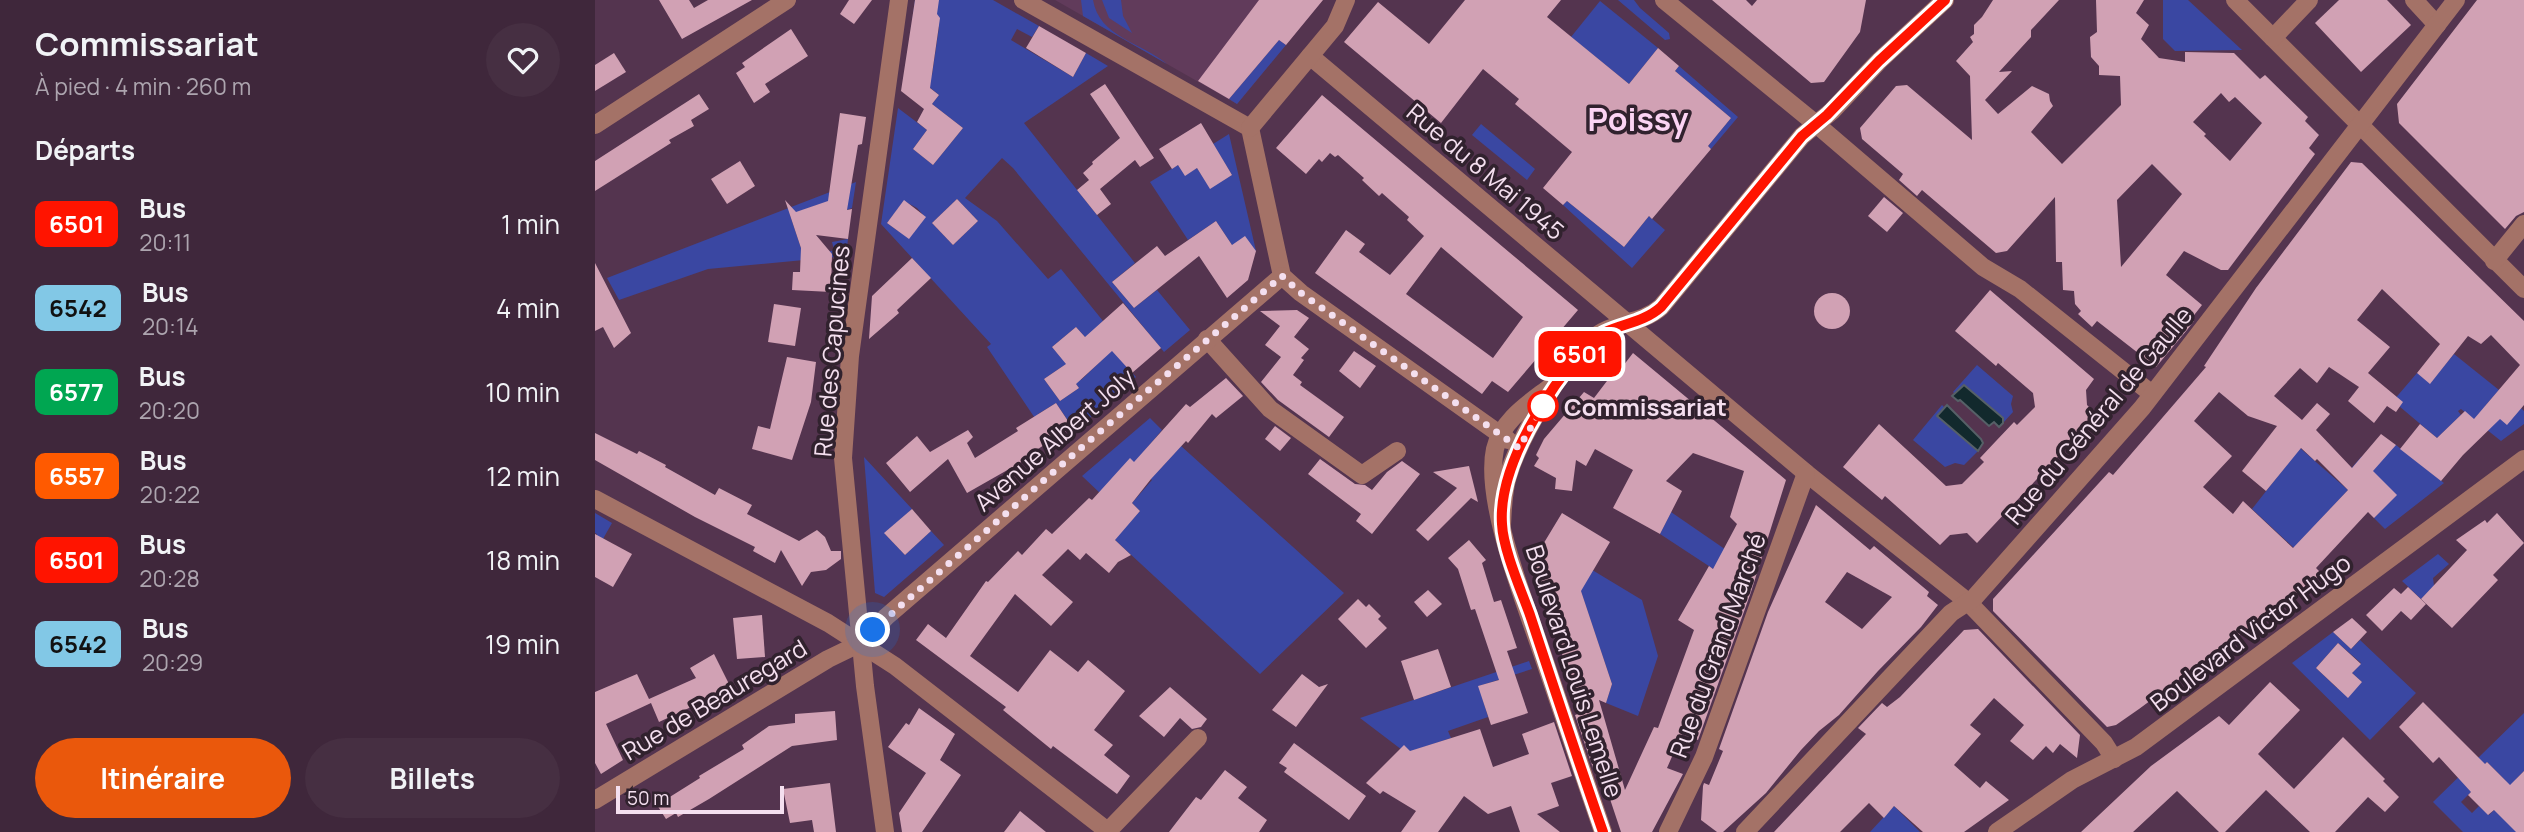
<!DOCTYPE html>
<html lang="fr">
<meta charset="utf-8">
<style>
:root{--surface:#3f273b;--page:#462f42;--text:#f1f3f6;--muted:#ada5af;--accent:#ea580c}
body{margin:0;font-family:Manrope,sans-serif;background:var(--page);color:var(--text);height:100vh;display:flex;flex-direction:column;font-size:26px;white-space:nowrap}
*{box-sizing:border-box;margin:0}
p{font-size:23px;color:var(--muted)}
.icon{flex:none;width:38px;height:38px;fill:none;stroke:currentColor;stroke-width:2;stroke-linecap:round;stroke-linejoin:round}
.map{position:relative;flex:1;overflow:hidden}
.sheet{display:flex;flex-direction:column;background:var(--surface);width:595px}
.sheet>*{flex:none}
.badge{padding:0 14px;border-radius:10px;font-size:24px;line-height:46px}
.scale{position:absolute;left:21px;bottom:18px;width:168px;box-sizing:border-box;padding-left:7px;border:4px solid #f4dfef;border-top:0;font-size:19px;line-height:24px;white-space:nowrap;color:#f4dfef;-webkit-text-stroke:5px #31222e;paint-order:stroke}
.you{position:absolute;width:35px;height:35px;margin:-18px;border:5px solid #fff;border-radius:50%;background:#1a73e8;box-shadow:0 0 0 10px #1a73e833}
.map>.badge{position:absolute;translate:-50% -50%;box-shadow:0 0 0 4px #fff}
h2{padding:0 35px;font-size:26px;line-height:63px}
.round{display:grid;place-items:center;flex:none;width:74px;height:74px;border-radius:37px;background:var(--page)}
.overview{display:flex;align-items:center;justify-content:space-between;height:119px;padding:0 35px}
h1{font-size:33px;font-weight:700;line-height:52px}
.button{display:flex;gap:14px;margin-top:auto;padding:14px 35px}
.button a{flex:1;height:80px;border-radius:42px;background:var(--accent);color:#fff;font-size:28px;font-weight:700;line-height:80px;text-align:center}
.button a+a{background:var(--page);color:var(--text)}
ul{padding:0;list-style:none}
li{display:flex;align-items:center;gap:21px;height:84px;padding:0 35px}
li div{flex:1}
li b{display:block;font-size:26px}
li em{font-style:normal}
li .badge{min-width:77px;font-weight:700;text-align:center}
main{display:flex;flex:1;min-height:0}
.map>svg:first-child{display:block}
</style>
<main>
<section class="sheet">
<div class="overview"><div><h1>Commissariat</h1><p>À pied · 4 min · 260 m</p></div><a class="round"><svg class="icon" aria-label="heart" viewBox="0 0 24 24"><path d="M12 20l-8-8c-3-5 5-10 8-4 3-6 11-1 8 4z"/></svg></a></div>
<h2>Départs</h2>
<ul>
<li><span class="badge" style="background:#ff1400;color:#fff">6501</span><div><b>Bus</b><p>20:11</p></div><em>1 min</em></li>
<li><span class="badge" style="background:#82c8e6;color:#111">6542</span><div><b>Bus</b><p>20:14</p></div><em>4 min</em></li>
<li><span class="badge" style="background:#00a651;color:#fff">6577</span><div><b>Bus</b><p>20:20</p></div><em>10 min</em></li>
<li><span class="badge" style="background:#ff5a00;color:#fff">6557</span><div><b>Bus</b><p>20:22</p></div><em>12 min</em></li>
<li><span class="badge" style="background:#ff1400;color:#fff">6501</span><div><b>Bus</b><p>20:28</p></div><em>18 min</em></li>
<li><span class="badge" style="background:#82c8e6;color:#111">6542</span><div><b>Bus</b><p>20:29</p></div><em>19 min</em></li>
</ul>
<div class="button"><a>Itinéraire</a><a>Billets</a></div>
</section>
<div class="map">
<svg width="1929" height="832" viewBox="0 0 1929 832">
<rect width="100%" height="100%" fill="#54344f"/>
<!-- built -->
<polygon fill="#613b5b" points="460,0 728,0 642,104"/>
<!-- green -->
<g fill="#3a47a2" fill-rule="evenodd">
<path d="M320 0H398L444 26 437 37 422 29 416 40 478 77 491 53 513 66 429 123 540 263 517 282 539 308 562 290 595 330 569 352 418 168 407 158 370 198 402 221 453 279 466 269 508 321 499 330 541 377 480 431 461 403 443 414 465 431 470 439 460 448 392 347 396 344 286 224 303 108 332 130 318 149 338 165 368 128 337 104 344 95 327 81 337 75 344 27 317 23ZM362 199 383 221 358 245 337 223ZM309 201 322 208 330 217 303 231 292 223ZM481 327 509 358 486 380 457 347ZM468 366 484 388 465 401 449 379Z"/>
<path d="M486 0H498C504 37 547 43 572 64L488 16Z"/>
<polygon points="507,0 526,0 528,16 537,33 514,18"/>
<polygon points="1023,0 1039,0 1045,8 1074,33 1075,39 1070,40"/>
<polygon points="1568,0 1593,0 1647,50 1580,51 1568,39"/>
<polygon points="1005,1 1063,48 1034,84 976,37"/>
<polygon points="684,40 691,45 642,104 634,99"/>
<polygon points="1084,66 1143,117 1116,149 1113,146 1136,118 1080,71"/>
<polygon points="886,124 940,169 932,180 877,135"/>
<polygon points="634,134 661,251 637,245 621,221 593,240 555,182 583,165 590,175 602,168 615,188 637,175 618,144"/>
<polygon points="261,182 257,208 235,216 222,205 195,215 207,251 225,254 239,250 237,242 253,239 251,256 113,269 24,300 12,278"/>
<polygon points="972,201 1029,247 1054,216 1070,230 1037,268 968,205"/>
<polygon points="1859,354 1904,390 1890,406 1926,408 1929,411 1929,424 1906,441 1866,409 1863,411 1866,415 1842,438 1798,401 1822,373 1835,383"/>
<polygon points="1382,365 1418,396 1416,404 1418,412 1408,423 1407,418 1368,385 1360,394 1358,392"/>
<polygon points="1347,405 1350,408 1342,416 1383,451 1369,465 1360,463 1350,467 1318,440"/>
<polygon points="555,418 567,430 546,455 564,470 586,446 749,593 665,674 506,527 536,521 545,511 537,503 557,480 535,459 506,494 487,476"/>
<polygon points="1801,445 1849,483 1790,529 1779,518 1801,495 1753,472 1766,457"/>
<polygon points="1705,448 1753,490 1699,548 1657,509"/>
<polygon points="269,457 317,509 290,534 310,555 336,531 349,545 289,597 280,593"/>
<polygon points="1076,512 1137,554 1126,574 1065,534"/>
<polygon points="0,513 17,523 0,553 2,534 0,533"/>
<polygon points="1843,554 1854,564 1838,578 1839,586 1826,599 1807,581"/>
<polygon points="974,556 1047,600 1063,656 1043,716 1011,703 1017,684"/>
<path d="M1738 632 1756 649 1765 640 1821 693 1775 740 1697 663ZM1743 643 1766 663 1757 673 1767 682 1742 688 1721 668Z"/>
<polygon points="934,661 937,669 884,686 893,717 853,731 856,738 811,753 765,718"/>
<path d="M1929 713V771L1921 779V832H1868L1838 802ZM1892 762 1910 780 1917 792 1894 815 1884 806 1877 813 1866 802 1882 786 1876 778Z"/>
<polygon points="1299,806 1325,832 1275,832"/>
</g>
<!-- water -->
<g fill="#12292d" stroke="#566067" stroke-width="2">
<polygon points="1369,385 1408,418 1408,423 1404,427 1399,422 1394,426 1365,400 1363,401 1357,396"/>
<polygon points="1352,405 1386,439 1388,443 1383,451 1342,416"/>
</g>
<!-- building -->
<g fill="#d1a1b4" fill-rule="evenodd">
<polygon points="64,0 94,0 99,8 113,0 157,0 87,39"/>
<polygon points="254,0 277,0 259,24 245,14"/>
<polygon points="320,0 344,0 342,14 345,18 335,88 344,95 337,104 368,128 338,165 318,149 332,130 322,122 329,109 306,91"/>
<polygon points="664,0 728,0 691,45 684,40 634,99 603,81"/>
<polygon points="870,0 966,0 952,17 1034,84 1063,48 1084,66 1080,71 1136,118 1113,146 1116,149 1057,219 1054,216 1029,247 972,201 968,205 948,188 977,152 920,104 924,99 888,69 846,123 749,42 783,2 834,44"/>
<polygon points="1117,0 1151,0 1157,6 1162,0 1271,0 1265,32 1229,82 1216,83"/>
<path d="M1398 0H1464L1436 30V37L1404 72 1417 71 1390 100 1403 114 1437 86 1454 94 1455 101 1458 106 1436 132 1467 164 1526 105 1525 76 1504 75V66L1496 57 1495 37 1502 32 1501 0H1549L1541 13 1554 25 1546 39 1564 58 1590 62V52L1639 53 1665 79 1670 75 1713 117 1710 121 1724 135 1714 148 1720 154 1633 270H1626L1589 251 1571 275 1607 305 1596 319 1599 321 1592 330 1561 367 1502 321 1497 327 1483 314 1486 311 1480 304 1479 291 1468 290 1467 262H1461L1460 197 1412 251 1401 253 1327 190 1322 196 1304 180 1308 174 1267 139 1265 128 1301 86 1312 85 1377 140 1375 76 1361 61 1378 42 1375 37 1379 34V25L1387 17ZM1626 93 1634 102 1640 97 1667 123 1635 161 1609 136 1611 134 1598 122ZM1557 164 1587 194 1526 267 1522 200Z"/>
<polygon points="1744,0 1792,0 1816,25 1766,72 1720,23"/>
<polygon points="1882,0 1929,0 1929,212 1921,216 1910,229 1804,123 1802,104"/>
<polygon points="444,26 491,53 478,77 431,48"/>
<polygon points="196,29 213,56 170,84 175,92 159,103 141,73 150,67 147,63"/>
<polygon points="19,53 31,72 0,91 0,65"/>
<polygon points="510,84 559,158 545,167 540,160 505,189 516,204 502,215 482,190 494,180 488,173 498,164 497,162 525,138 495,94"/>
<polygon points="104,94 114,109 96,120 99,126 74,140 76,143 0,191 0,161"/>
<path d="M727 95 983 310 913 392 897 381 887 394 720 273 751 230 770 244 764 252 795 275 829 236 812 220 814 217 787 193 784 196 767 180 769 178 743 155 740 157 735 153 727 162 724 159 711 174 681 148ZM846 247 928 317 898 358 811 294Z"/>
<polygon points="245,113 271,117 267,144 263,145 252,210 257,209 253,239 221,235 237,254 236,292 197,290 198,272 205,272 206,248 190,200 201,212 233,201"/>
<polygon points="606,123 637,175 615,189 602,168 590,176 583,165 577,169 564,149"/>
<polygon points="145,161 160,186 132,204 116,179"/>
<path d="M1756 162 1767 163 1929 321V405L1912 425 1905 419 1868 455 1846 481 1805 449 1825 424 1842 438 1870 411 1879 419 1925 365 1896 335 1886 344 1873 336 1835 384 1822 373 1845 344 1787 289 1762 320 1795 347 1773 373 1808 402 1801 412 1792 406 1779 423 1753 401 1764 387 1734 367 1722 383 1705 368 1679 396 1707 420 1722 403 1735 414 1721 430 1757 468 1786 434 1801 445 1778 471 1802 495 1779 518 1773 512 1721 568 1727 574 1544 709 1521 725 1512 727 1398 611V599L1514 472 1518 475 1611 367 1609 366 1661 288ZM1624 392 1653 416 1682 426 1647 471 1671 491 1706 448 1720 461 1722 459 1753 490 1698 548 1648 501 1638 514 1608 487 1637 456 1599 421Z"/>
<polygon points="1289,197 1308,213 1292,232 1273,216"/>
<polygon points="362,199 383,221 358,245 337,223"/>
<polygon points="309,200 331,217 314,239 292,223"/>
<polygon points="621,221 637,245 650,236 661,251 653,280 632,298 604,256 539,308 517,282 562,246 570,256"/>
<polygon points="317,258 336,278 302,310 304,313 274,339 277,296"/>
<polygon points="0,263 36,333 19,348 8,327 0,331"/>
<polygon points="1395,290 1499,379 1491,390 1492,405 1502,415 1382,543 1372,533 1355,535 1345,545 1290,496 1287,500 1248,467 1284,424 1351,486 1367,484 1389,462 1385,458 1401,441 1419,422 1422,425 1440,407 1438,393 1403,363 1401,366 1360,331"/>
<circle cx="1237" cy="311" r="18"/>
<polygon points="528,303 566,348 537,373 517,351 481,384 484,388 465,401 449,379 471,364 457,347 481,327 490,337"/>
<polygon points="179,304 206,308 200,346 173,342"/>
<polygon points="702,310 714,318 699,337 714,349 706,358 709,360 698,375 707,382 705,385 749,417 734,437 683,400 666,382 686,357 670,345 685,326 665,311"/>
<polygon points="759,351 781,366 765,388 744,371"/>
<polygon points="1038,353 1191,480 1156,592 1103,740 1087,734 1072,768 1088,774 1057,832 1026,832 1004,766 998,768 980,715 986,713 935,554 944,551 967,513 1015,542 986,591 1017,684 1011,703 1004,700 1030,790 1059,727 1063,728 1099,630 1083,620 1114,566 1118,569 1142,524 1135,517 1149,471 1098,453 1071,481 1087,491 1065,534 1018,508 1038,470 1000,449 991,466 981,460 977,491 960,489 961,478 939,466 944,458 941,455 949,439 989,392 999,398 1015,377 1018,379"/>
<polygon points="192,357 221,362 216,402 197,460 157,449 163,426 175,429"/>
<polygon points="631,378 648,396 621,418 617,414 593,443 591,441 556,479 537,503 545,511 520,540 536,555 523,562 514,573 491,553 485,560 473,549 447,575 478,602 456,626 420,594 375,656 423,692 455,650 483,672 493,660 530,691 499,730 518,745 509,755 535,776 522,794 458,746 456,749 408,710 411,707 321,640 333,624 351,638 391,581 393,582 423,551 427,555 451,529 457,534 494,498 497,500 535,458 539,462 591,404 595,407"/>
<polygon points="461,403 477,427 429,458 430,460 372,493 353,459 315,492 291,463 322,436 335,452 373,430 378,437 372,443 380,458 423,431 421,428"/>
<polygon points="680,426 696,438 685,451 670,439"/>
<polygon points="0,433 42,454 44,451 71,465 70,467 120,495 124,488 157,505 152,514 204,541 222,530 230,537 236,551 246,551 246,559 231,570 216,572 207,586 186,550 180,563 158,551 160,547 100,517 0,460"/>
<polygon points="725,459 760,484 770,485 777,490 792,472 807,461 825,474 777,534 761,521 766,514 713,474"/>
<polygon points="874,466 883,502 876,498 833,541 821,530 862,488 838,472"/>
<path d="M1221 505 1275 550 1279 546 1303 566 1334 592 1332 596 1343 605 1326 627 1283 671 1244 715 1224 731 1206 750 1171 793 1128 832H1122L1106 820 1108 786 1109 783 1114 785 1128 751 1124 749 1173 612ZM1252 572 1297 597 1267 629 1230 602Z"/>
<polygon points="317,509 336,531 310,555 289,533"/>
<polygon points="1902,513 1929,543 1898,575 1903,580 1857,628 1826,599 1872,550 1861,540 1890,520 1892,523"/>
<polygon points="0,534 37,554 18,587 0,577"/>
<polygon points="874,540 891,560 887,563 899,602 906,600 922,648 912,651 933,713 896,725 883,686 904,680 880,609 876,610 863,569 853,558"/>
<polygon points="1813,587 1831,604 1816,620 1806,611 1787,631 1771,615 1799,588 1806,594"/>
<polygon points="833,590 847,604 832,617 819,602"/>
<polygon points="763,599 771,607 774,604 786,616 783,619 792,628 771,648 743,619"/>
<polygon points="167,615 170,657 142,659 138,618"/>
<polygon points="1757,618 1772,632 1756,649 1738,632"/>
<polygon points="1383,629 1485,735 1482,758 1465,744 1458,753 1451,746 1438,760 1415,741 1429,725 1399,698 1375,725 1386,734 1359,765 1385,788 1391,781 1414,800 1369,832 1328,832 1299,806 1289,818 1274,803 1245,832 1179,832 1271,734 1263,728 1287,703 1292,707 1305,697 1369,630"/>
<polygon points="1743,643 1766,664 1757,673 1767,682 1753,698 1721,668"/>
<polygon points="843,649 856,687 819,700 806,661"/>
<polygon points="119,654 135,686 132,688 136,694 112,708 109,701 64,722 56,703 11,724 28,760 6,774 0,763 0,692 42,674 54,699 101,678 95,668"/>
<polygon points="707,674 724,687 733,684 701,727 677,710"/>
<polygon points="1675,682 1705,710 1663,754 1699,789 1748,737 1790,779 1788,781 1804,797 1790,812 1773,797 1740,832 1715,832 1671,790 1630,832 1624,832 1582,791 1538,832 1486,832 1556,766 1624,716 1634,725"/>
<polygon points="575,687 612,719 606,727 597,729 585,718 569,737 544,716"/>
<polygon points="1828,702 1890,764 1892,762 1915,785 1929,771 1929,832 1921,832 1899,810 1893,815 1873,795 1876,792 1844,757 1838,763 1804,727"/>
<polygon points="324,708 360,734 345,760 366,775 327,832 307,832 304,813 331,773 293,747 311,723 314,725"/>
<polygon points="240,711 242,740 197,746 114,799 83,817 81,813 71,819 62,805 105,778 104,776 149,749 147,745 174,726 200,723 200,714"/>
<polygon points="959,722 977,776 956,783 964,806 942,814 965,832 925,832 916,806 893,814 869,796 843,832 806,832 821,811 788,791 785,794 771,783 809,745 815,751 885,729 898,767 934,754 927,734"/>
<polygon points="699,743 771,796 754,820 689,772 692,768 684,763"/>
<polygon points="630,770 652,787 643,798 672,820 664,832 574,832 601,797 606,800"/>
<polygon points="235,783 241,832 219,832 217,820 195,823 188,789"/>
<polygon points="425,811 451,832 409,832"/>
</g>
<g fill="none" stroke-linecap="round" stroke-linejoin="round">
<!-- minor -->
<g stroke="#a47267" stroke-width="18">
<polyline points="428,0 655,128"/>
<polyline points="1069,0 1221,124 1388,267 1425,289 1557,394"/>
<polyline points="1640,0 1929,289"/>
<polyline points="1819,0 1842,25"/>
<polyline points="1678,38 1714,0"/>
<polyline points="715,56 1211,473 1373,602 1509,743 1519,759"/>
<polyline points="0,125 192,0"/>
<polyline points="655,128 687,276 706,293 913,440"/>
<polyline points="655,128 740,26 751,0"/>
<polyline points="1899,261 1929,224"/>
<polyline points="612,339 675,409 767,475 802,451"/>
<path d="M955 387C933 404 907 420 900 449 889 500 929 600 946 650 967 711 987 771 1008 832"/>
<polyline points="0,499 233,623 300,666 514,832"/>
<path d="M907 525C908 508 908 492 913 476 925 436 969 361 1002 335 1022 321 1047 324 1066 307L1207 136 1237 111 1284 61 1350 0"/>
<polyline points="0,800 233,659 266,643 291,617 687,276"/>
<polyline points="513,831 603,738"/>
<polyline points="290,832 270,686 248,458 255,356 304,0"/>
<polyline points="1073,832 1109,757 1211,473"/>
<polyline points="1150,832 1356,613 1379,598 1547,408 1861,0"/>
<polyline points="1402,832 1477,780 1541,747 1929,459"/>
</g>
</g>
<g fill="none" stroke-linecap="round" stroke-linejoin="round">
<defs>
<path id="line" d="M1008 832C983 760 959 688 935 615 926 590 908 549 907 524 903 465 954 388 992 345 1012 323 1044 327 1066 307L1207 136 1232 115 1284 61 1350 0"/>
</defs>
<!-- line casing -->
<use href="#line" stroke="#fff" stroke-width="16"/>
<!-- line -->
<use href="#line" stroke="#ff1400" stroke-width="10"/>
<!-- walk -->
<polyline stroke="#f4dfef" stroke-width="7" stroke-dasharray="0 12.6" points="278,630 487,447 687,276 706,293 924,448 948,406"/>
</g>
<!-- markers -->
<circle fill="#fff" stroke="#ff1400" stroke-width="3.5" cx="948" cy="406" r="14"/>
<g text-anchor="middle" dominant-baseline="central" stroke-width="7" stroke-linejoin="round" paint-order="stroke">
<!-- street labels -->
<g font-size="24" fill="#f4dfef" stroke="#31222e">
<text transform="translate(891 171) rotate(40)">Rue du 8 Mai 1945</text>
<text transform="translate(236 351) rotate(-85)">Rue des Capucines</text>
<text transform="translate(1503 415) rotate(-50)">Rue du Général de Gaulle</text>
<text transform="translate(459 439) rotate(-41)">Avenue Albert Joly</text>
<text transform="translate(1655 632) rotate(-37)">Boulevard Victor Hugo</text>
<text transform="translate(1122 645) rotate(-70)">Rue du Grand Marché</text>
<text transform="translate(980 671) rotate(72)">Boulevard Louis Lemelle</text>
<text transform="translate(119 699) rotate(-31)">Rue de Beauregard</text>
</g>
<!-- stop labels -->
<g font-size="24" font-weight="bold" fill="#f4dfef" stroke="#31222e" text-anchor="start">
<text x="969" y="406">Commissariat</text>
</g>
<!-- district labels -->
<g font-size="32" font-weight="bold" fill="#fcd4f4" stroke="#31222e">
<text x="1043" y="119">Poissy</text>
</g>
</g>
</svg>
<div class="scale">50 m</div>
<div class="you" style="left:278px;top:630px"></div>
<b class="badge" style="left:985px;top:354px;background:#ff1400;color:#fff">6501</b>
</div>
</main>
